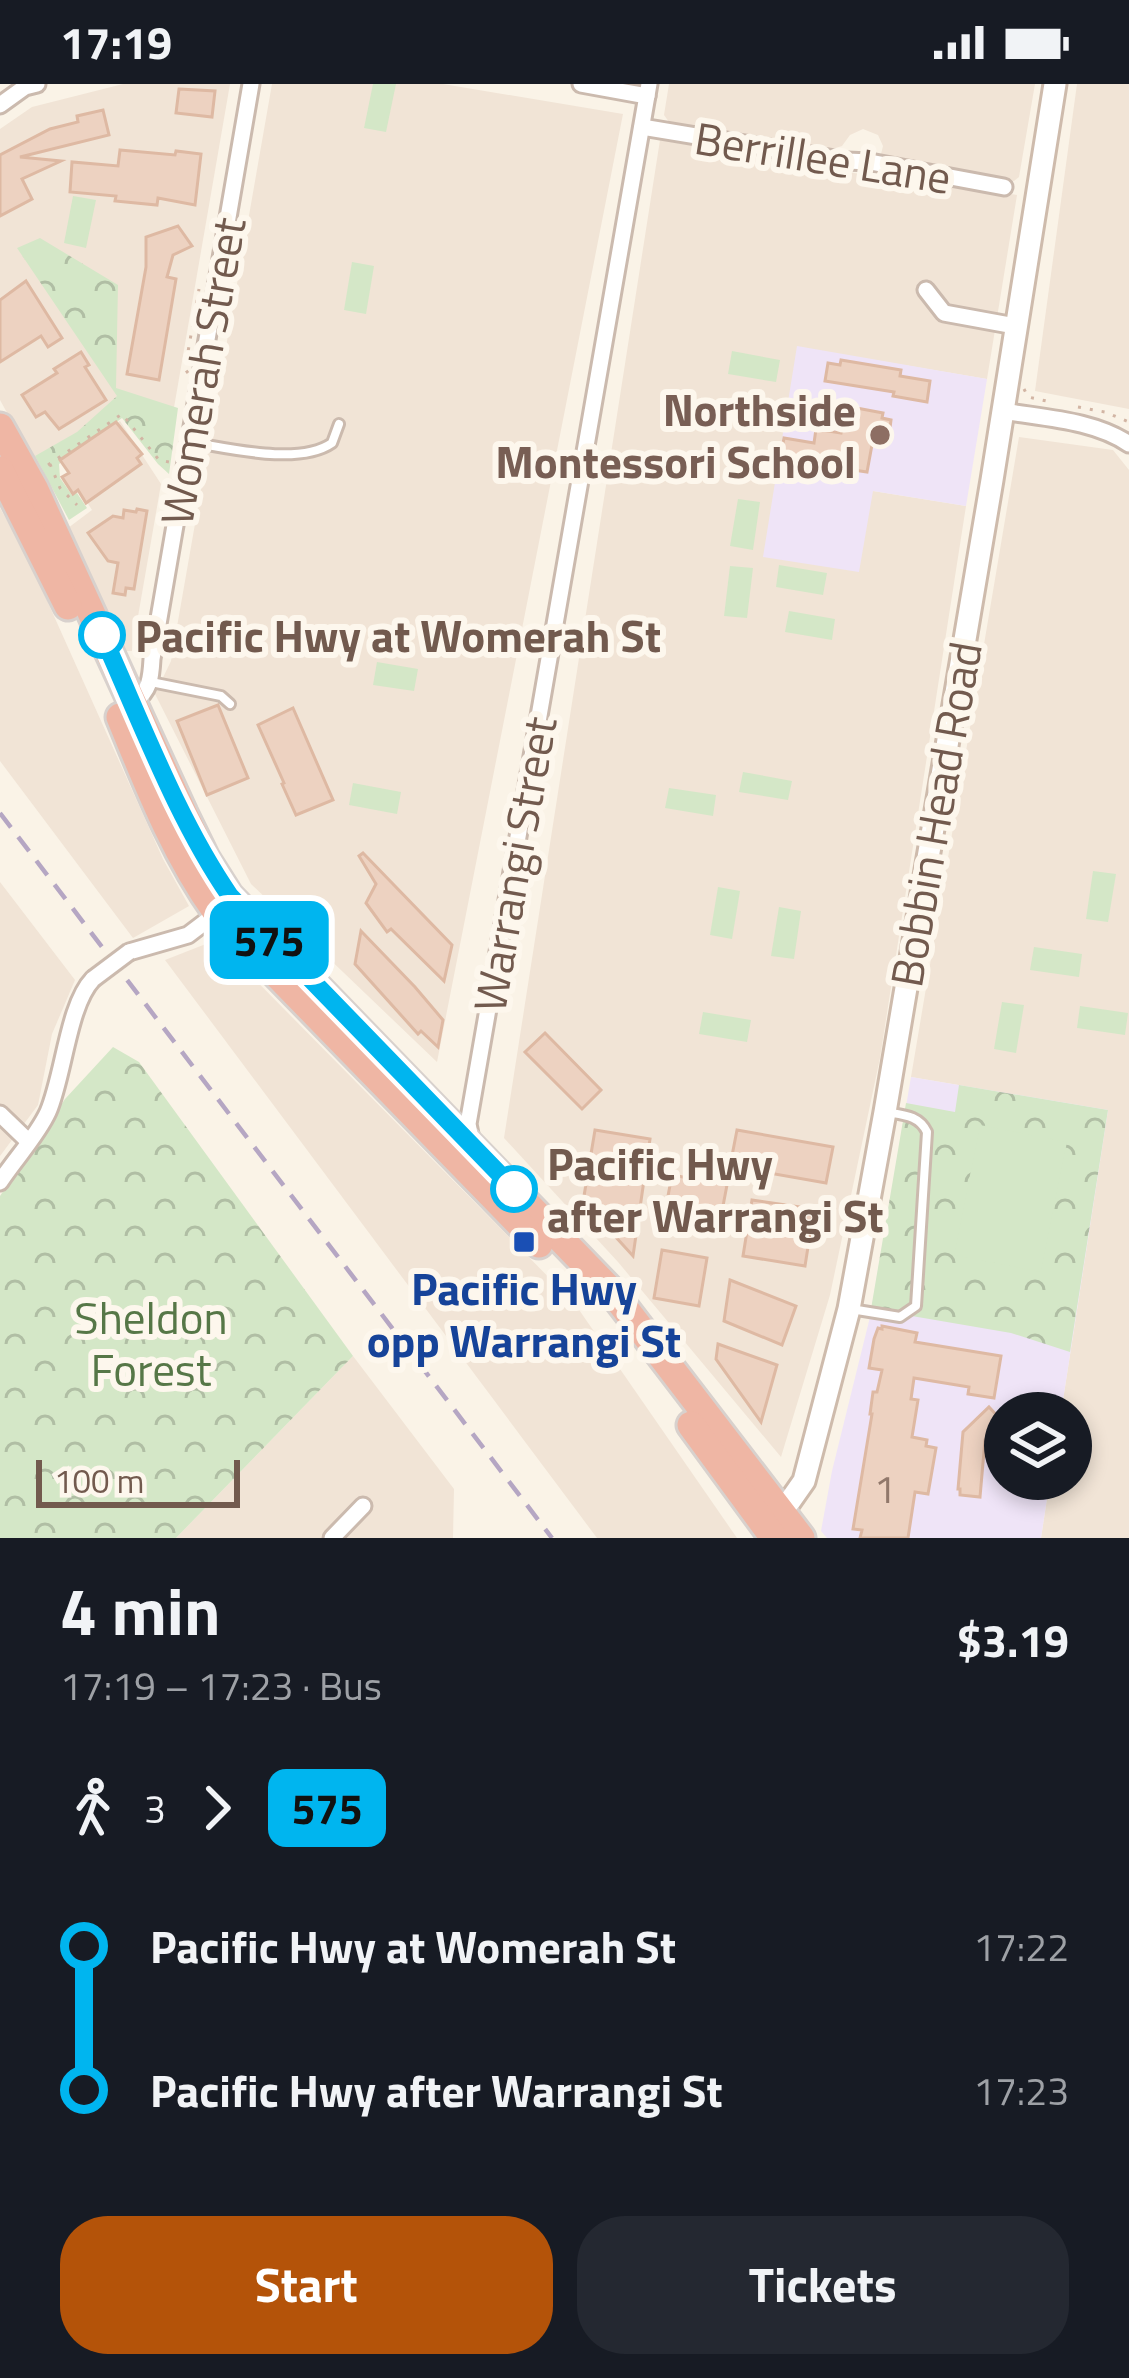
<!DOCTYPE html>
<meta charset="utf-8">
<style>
:root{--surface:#171b24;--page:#242831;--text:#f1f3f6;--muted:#9ea1a6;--accent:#b45309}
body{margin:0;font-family:"Titillium Web",sans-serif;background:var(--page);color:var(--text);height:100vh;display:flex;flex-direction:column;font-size:45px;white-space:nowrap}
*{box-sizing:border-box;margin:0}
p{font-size:39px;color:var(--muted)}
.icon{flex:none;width:66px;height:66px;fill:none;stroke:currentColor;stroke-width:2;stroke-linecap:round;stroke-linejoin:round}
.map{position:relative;height:1454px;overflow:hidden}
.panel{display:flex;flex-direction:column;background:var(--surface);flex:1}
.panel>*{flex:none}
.badge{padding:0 24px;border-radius:18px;font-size:42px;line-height:78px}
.controls{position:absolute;left:984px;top:1308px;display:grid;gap:24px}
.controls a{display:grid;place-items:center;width:108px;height:108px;border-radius:50%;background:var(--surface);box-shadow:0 6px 18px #0003;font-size:60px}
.scale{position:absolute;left:36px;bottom:30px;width:204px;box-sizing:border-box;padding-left:12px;border:6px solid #725a4e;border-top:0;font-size:33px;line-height:42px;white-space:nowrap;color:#725a4e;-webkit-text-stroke:9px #fdf7ed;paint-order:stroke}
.map>.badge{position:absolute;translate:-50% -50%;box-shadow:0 0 0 6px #fff}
.legs{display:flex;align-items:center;gap:18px;height:132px;padding:0 60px;font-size:39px}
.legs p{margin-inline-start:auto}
.headline{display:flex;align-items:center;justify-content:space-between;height:204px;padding:0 60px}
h1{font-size:66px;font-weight:700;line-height:90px}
.primary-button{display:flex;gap:24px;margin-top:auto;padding:24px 60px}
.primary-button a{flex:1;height:138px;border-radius:48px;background:var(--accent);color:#fff;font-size:48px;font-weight:700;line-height:138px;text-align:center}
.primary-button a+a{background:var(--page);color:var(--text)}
ul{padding:0 60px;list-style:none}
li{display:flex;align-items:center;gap:42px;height:144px;font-size:45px}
li i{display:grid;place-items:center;width:18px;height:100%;margin:0 15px;background:currentColor}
li i::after{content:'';width:30px;height:30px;margin:-15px;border:9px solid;border-radius:50%;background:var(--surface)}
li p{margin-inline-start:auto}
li:first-child i{background:linear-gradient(#0000 50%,currentColor 0)}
li:last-child i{background:linear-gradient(currentColor 50%,#0000 0)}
.status{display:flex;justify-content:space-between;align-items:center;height:84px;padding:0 60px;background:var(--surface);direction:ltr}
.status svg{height:33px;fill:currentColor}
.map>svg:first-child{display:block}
</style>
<div class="status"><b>17:19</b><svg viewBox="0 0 49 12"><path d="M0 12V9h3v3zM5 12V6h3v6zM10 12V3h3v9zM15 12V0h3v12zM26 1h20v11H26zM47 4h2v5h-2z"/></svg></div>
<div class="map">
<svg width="1129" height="1454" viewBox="0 0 1129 1454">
<defs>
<pattern id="forest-crowns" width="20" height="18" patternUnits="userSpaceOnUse" patternTransform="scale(3)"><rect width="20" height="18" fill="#d4e7c7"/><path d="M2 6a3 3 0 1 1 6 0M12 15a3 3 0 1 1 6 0" fill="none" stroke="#b0bea4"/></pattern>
</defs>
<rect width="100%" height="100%" fill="#faf3e7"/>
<!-- residential -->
<g fill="#f1e4d6">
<polygon points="123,0 230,0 167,364 134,314 36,381 0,316 0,45 32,23"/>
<polygon points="272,0 443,0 623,30 437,978 251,800 155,610 171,577"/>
<polygon points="669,0 1035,0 1019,93 1014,97 880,74 883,62 878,51 863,45 850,51 842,62 829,66 669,38 664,31"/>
<polygon points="1077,0 1129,0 1129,325 1035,307"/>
<polygon points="660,56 860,90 867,85 1017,111 987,295 797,263 873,407 966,422 880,974 830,1211 781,1373 618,1178 504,1054"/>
<polygon points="120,337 161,400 132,567 125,567 68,444 92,426 60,376"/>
<polygon points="1019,353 1113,366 1129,386 1129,1454 1041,1454 1050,1395 1071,1395 1071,1329 1061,1329 1108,1026 911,993"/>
<polygon points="0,424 27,472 163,775 189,822 133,854 0,677"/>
<polygon points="0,798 75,896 52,950 38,1021 0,1072"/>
<polygon points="216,856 575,1220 737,1454 597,1454 165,876"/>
<polygon points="353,1272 454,1405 453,1454 176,1454"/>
</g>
<!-- education -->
<g fill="#efe4f7">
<polygon points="797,262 987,295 966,422 873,407 859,488 763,473"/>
<polygon points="911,993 1108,1026 1061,1329 1005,1329 1005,1395 1050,1395 1041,1454 827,1454 821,1447 832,1387 870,1233"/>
</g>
<!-- forest -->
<g fill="url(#forest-crowns)">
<polygon points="40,154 118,201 116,304 178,324 169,390 158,380 122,334 59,380 60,394 72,411 77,409 87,424 69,436 35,372 77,348 117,312 17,164"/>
<polygon points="113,963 139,978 353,1272 176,1454 0,1454 0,1112 65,1015"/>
<polygon points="959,1001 1108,1026 1070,1268 1011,1249 871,1225 906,1019 955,1028"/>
</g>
<!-- pitch -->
<g fill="#d4e7c7">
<polygon points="373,0 396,0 386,48 364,44"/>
<polygon points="73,112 96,116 86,164 64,159"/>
<polygon points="352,178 374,182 366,230 344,226"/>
<polygon points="732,267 780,276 776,298 728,290"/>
<polygon points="738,415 760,418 753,466 730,462"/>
<polygon points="779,481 827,489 823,511 776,503"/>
<polygon points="730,482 753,484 747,534 724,532"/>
<polygon points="789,527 835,535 832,556 785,548"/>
<polygon points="377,578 418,585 414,607 373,601"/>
<polygon points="743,688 792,697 788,716 739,708"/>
<polygon points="353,699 401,708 397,730 349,721"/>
<polygon points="669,704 716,711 713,732 665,724"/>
<polygon points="1093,787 1116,790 1108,838 1086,835"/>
<polygon points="718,803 740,807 732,855 710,851"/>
<polygon points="779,823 801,827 794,875 771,872"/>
<polygon points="1034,863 1082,870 1079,893 1030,886"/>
<polygon points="1002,918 1024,921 1016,969 994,965"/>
<polygon points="1080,922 1128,929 1125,951 1077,944"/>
<polygon points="703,928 751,936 747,958 699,950"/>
<polygon points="980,1041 1067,1058 1041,1188 954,1171"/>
</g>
<!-- building -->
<g fill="#edd2c1" stroke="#deb9a3" stroke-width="3">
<polygon points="179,5 215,7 212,33 176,29"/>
<polygon points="103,26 109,51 20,73 61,77 22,95 32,115 0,132 0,71 50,45 78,38 77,32"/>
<polygon points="120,66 175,71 176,67 201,70 195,121 158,114 157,121 115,117 116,112 70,108 72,78 118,82"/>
<polygon points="178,142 192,162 173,171 167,193 176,195 159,296 127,290 146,183 146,153"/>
<polygon points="26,197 62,254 48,263 41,252 0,278 0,216"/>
<polygon points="81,268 89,281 85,283 106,316 59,345 45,328 36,333 22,311 57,289 54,285"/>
<polygon points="841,276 901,286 900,292 930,297 927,318 893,312 894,308 825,297 828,279 840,281"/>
<polygon points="846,322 883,329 882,334 891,336 889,352 874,350 867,388 780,375 784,354 814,359 816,345 841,349"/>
<polygon points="116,338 142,370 137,374 141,380 86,419 78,406 73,410 62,393 69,389 60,376"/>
<polygon points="137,425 147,427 134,505 126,504 125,511 113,509 118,479 108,477 88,449 113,432 123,434 124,426 136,428"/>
<polygon points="218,621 248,694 207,711 177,637"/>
<polygon points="293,624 333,716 296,731 282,700 284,699 258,641"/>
<polygon points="363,769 452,861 444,897 391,845 387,848 366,819 376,800 359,772"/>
<polygon points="361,847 415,903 443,936 438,963 421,947 418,950 355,880"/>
<polygon points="545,949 601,1006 582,1025 525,968"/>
<polygon points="595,1046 650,1055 633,1172 613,1150 615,1137 589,1131 582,1124"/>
<polygon points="737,1046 833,1063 826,1099 730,1082"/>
<polygon points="672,1091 727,1101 718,1148 663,1138"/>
<polygon points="752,1116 814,1125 805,1182 743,1172"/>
<polygon points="662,1166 707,1174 699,1222 654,1214"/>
<polygon points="730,1196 796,1222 782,1261 724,1237"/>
<polygon points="882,1242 917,1249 915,1258 1001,1272 994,1314 968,1310 969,1303 914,1294 911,1315 918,1316 912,1353 927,1356 926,1362 936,1364 928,1410 915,1408 908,1454 860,1454 862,1446 853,1445 872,1330 870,1330 873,1308 877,1308 882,1286 869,1284 874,1255 878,1244 882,1245"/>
<polygon points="718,1260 777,1281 761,1338 716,1275"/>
<polygon points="989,1323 1003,1338 985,1356 980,1413 960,1411 960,1405 958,1405 963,1348"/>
</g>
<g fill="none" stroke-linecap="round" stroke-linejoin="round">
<defs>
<g id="lane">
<path d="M190 358C228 364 299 382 332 359L339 340"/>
<polyline points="151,598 221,612 230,620"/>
<path d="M851 1225 900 1233 916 1222 927 1048C919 1031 903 1031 886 1028"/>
</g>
<g id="street">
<polyline points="581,0 647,12"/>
<polyline points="0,21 25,3 37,0"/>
<polyline points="642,43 847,77 870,78 1004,103"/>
<polyline points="926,206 944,229 1015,242"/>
<path d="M1003 327C1043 334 1094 336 1129 360"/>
<path d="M133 619C150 607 151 594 152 575L251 0"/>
<polyline points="129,868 188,851 217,829"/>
<polyline points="0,1030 28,1057"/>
<polyline points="472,1060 468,1040 649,0"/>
<path d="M0 1098C15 1075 37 1052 48 1028 64 991 68 921 93 895"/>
<polyline points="332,1454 363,1422"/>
</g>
<polyline id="secondary" points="768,1435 790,1417 804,1397 849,1225 885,1028 992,396 1055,0"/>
<g id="highway">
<polyline points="0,343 34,404 183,729 205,774 229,812 613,1209 801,1454"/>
<polyline points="0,386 68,522"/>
<path d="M120 633C148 701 174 769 217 829L539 1160"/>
<polyline points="691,1341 774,1454"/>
</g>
</defs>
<!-- lane casing -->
<use href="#lane" stroke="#cbbaae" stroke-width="14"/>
<!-- street casing -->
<use href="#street" stroke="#cbbaae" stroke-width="21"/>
<!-- secondary casing -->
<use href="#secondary" stroke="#cebbac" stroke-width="27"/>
<!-- highway casing -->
<use href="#highway" stroke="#d8d1cd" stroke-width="33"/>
<!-- path -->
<g stroke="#d2b5a4" stroke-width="3" stroke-dasharray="3 9" stroke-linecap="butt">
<polyline points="188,289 185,285 199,205"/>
<polyline points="1024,305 1028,313 1051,318"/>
<polyline points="1078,323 1105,328 1129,338"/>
<polyline points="50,380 60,404 77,421"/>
<polyline points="48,381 122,330 159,376 169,378"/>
</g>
<!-- lane -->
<use href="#lane" stroke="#fff" stroke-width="8"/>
<!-- street -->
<use href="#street" stroke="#fff" stroke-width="15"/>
<!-- secondary -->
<use href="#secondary" stroke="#fff" stroke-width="21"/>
<!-- highway -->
<use href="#highway" stroke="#efb6a4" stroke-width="27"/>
<!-- rail -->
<polyline stroke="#b5a6c3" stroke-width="4.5" stroke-dasharray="18 12" stroke-linecap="butt" points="0,729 552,1454"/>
<defs>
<polyline id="street-bridge" points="93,895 129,868"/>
</defs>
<!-- street-bridge casing -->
<use href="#street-bridge" stroke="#cbbaae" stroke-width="21" stroke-linecap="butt"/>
<!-- street-bridge -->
<use href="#street-bridge" stroke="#fff" stroke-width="15"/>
</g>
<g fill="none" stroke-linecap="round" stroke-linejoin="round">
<defs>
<path id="line-1" d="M102 551C141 637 177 735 230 812L514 1105"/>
</defs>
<!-- line-1 casing -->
<use href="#line-1" stroke="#fff" stroke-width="27"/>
<!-- line-1 -->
<use href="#line-1" stroke="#00b5ef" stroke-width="18"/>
</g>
<!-- markers -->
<circle fill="#8d6e63" stroke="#fdf7ed" stroke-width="4.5" cx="880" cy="351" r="12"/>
<g fill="#fff" stroke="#00b5ef" stroke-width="6">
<circle cx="102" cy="551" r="21"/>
<circle cx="514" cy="1105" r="21"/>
</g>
<rect fill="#1a4fb4" stroke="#fdf7ed" stroke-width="4.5" x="512" y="1146" width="24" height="24" rx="6"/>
<g text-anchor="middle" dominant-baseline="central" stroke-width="12" stroke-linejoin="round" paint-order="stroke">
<!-- number labels -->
<g font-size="39" fill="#91786b">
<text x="885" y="1404">1</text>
</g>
<!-- street labels -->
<g font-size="45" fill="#725a4e" stroke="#fdf7ed">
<text transform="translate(823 73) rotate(9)">Berrillee Lane</text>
<text transform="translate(202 287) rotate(-80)">Womerah Street</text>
<text transform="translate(935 730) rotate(-80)">Bobbin Head Road</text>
<text transform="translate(514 780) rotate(-80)">Warrangi Street</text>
</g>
<!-- education labels -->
<g font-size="45" font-weight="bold" fill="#785e54" stroke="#fdf7ed" text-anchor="end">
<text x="856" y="325">Northside<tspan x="856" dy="52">Montessori School</tspan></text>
</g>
<!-- stop labels -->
<g font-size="45" font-weight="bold" fill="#725a4e" stroke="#fdf7ed" text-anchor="start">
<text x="135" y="551">Pacific Hwy at Womerah St</text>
<text x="547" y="1079">Pacific Hwy<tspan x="547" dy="52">after Warrangi St</tspan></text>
</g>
<!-- transit labels -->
<g font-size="45" font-weight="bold" fill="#164399" stroke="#fdf7ed">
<text x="524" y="1204">Pacific Hwy<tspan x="524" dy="52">opp Warrangi St</tspan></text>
</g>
<!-- park labels -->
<g font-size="45" fill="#567747" stroke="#fdf7ed">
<text x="151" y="1233">Sheldon<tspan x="151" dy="52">Forest</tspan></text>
</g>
</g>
</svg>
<div class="controls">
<a><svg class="icon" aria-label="layers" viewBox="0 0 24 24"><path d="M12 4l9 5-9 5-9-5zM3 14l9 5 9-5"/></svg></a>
</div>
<div class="scale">100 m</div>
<b class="badge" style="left:269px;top:856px;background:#00b5ef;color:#111">575</b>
</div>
<section class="panel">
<div class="headline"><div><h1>4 min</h1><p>17:19 – 17:23 · Bus</p></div><b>$3.19</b></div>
<div class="legs"><svg class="icon" aria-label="walk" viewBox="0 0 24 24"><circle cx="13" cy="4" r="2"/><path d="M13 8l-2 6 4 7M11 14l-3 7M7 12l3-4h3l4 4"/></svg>3<svg class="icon" aria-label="forward" viewBox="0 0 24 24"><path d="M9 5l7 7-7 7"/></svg><b class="badge" style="background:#00b5ef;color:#111">575</b></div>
<ul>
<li><i style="color:#00b5ef"></i><b>Pacific Hwy at Womerah St</b><p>17:22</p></li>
<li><i style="color:#00b5ef"></i><b>Pacific Hwy after Warrangi St</b><p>17:23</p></li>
</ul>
<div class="primary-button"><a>Start</a><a>Tickets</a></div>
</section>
